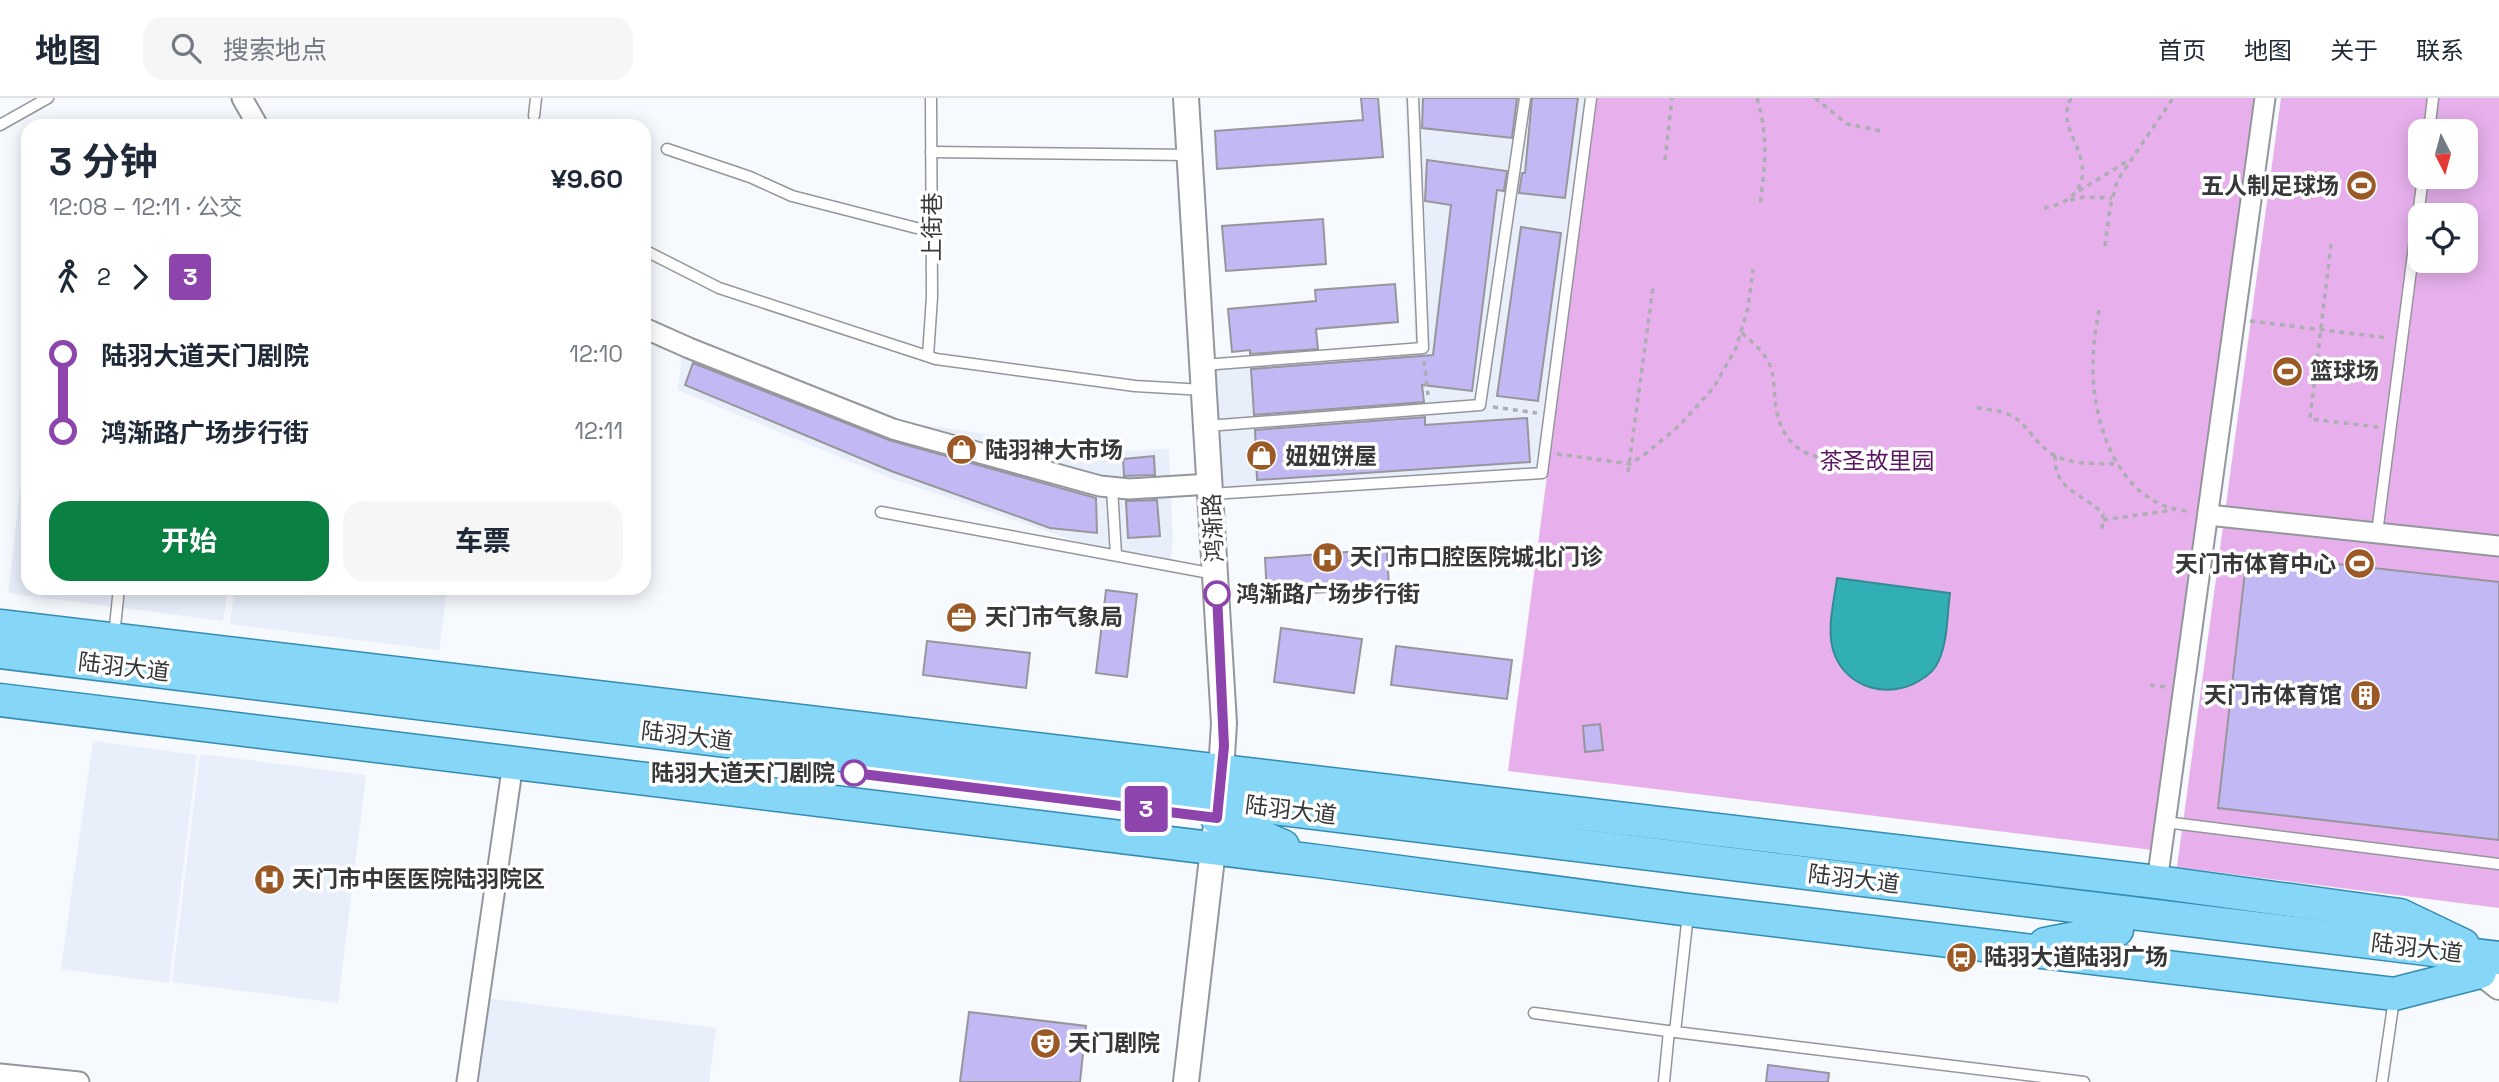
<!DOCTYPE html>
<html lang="zh">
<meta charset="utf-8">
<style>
:root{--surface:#fff;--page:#f6f6f7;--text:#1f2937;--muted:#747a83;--line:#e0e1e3;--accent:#0b8043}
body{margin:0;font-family:"Space Grotesk","Noto Sans SC",sans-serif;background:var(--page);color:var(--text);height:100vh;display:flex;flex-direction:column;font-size:26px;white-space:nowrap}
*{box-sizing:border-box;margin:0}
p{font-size:23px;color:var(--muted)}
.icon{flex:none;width:38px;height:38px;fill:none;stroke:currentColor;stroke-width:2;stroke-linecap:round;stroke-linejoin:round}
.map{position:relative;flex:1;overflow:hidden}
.sheet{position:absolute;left:21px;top:21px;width:630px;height:476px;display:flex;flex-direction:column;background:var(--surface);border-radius:21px;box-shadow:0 4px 18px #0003}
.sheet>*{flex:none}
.badge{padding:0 14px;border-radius:5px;font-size:24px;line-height:46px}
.needle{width:46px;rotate:174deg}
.tools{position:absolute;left:2408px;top:21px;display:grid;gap:14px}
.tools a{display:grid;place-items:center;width:70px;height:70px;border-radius:14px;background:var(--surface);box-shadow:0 4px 18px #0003;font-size:35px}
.map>.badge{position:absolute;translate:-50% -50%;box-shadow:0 0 0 4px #fff}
.legs{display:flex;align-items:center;gap:10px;height:77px;padding:0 28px;font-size:23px}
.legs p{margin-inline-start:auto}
.headline{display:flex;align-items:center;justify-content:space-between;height:119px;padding:0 28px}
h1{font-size:38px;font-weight:700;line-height:52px}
.button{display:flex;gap:14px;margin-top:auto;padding:14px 28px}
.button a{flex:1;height:80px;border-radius:21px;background:var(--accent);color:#fff;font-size:28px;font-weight:700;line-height:80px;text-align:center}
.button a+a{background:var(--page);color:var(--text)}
ul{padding:0 28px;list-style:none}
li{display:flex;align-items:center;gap:24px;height:77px;font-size:26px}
li i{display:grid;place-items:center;width:10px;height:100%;margin:0 9px;background:currentColor}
li i::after{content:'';width:18px;height:18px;margin:-9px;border:5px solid;border-radius:50%;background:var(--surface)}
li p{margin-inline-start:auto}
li:first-child i{background:linear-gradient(#0000 50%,currentColor 0)}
li:last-child i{background:linear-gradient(currentColor 50%,#0000 0)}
header{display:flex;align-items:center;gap:42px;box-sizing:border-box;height:98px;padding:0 35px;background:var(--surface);border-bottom:2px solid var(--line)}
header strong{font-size:33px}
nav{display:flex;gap:38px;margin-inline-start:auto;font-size:24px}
.search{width:490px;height:63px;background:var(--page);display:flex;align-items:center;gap:18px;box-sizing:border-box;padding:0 24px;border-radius:21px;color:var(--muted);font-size:26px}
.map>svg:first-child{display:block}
</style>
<header>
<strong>地图</strong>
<div class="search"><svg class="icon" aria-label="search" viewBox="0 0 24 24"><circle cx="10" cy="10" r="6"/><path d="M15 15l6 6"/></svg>搜索地点</div>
<nav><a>首页</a><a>地图</a><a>关于</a><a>联系</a></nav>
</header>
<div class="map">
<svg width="2499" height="984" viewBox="0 0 2499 984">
<rect width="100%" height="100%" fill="#f6f9fe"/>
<!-- built -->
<g fill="#e8eefa">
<polygon points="1405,0 1587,0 1540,370 1220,391 1211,260 1415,246"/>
<polygon points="684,240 903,324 1111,354 1169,351 1173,442 1171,462 1096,450 893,381 678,292"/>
<polygon points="28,325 28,490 228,490 223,523 8,495"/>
<polygon points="235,490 447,490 439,552 230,526"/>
<polygon points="93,643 197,657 169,885 61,871"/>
<polygon points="200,656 366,677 338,905 172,884"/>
<polygon points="486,900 716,930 709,984 474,984"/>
</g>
<!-- green -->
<g fill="#e7b0ed" fill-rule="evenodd">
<polygon points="1597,0 2254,0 2152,752 1508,673"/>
<path d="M2281 0H2499V810L2177 769ZM2420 33H2466V79H2420ZM2420 117H2466V163H2420Z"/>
</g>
<!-- water -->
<path fill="#32aeb5" stroke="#338b90" stroke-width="2" d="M1837 480 1950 495C1947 517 1948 544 1938 564 1935 572 1926 579 1919 583 1889 601 1847 591 1834 555 1826 532 1834 504 1837 480Z"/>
<!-- building -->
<g fill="#c2b8f4" stroke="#96969b" stroke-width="2">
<polygon points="1361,0 1378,0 1383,59 1217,71 1215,33 1363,22"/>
<polygon points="1423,0 1517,0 1512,40 1422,30"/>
<polygon points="1532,0 1578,0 1565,100 1519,95 1522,75 1525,75"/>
<polygon points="1427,62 1507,73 1504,93 1497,92 1472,293 1422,287 1424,304 1254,317 1251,271 1433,257 1451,107 1425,103"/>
<polygon points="1323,121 1326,166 1226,173 1222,128"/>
<polygon points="1521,129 1561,135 1538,303 1497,298"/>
<polygon points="1395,186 1398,224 1316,231 1318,251 1250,256 1250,252 1232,254 1228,211 1316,203 1315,192"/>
<polygon points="693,265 889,342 1096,400 1097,435 1050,430 891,373 685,287"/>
<polygon points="1425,319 1425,327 1527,320 1530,364 1257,382 1255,332"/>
<polygon points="1154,358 1155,377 1124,378 1123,361"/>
<polygon points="1157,402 1160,438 1128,440 1126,403"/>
<polygon points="1387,451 1389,490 1267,498 1265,460"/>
<polygon points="2247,456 2499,484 2499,742 2218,710"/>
<polygon points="1106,492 1137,496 1127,579 1096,575"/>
<polygon points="1281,530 1362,541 1354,595 1274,584"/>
<polygon points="927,543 1030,555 1026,590 923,577"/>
<polygon points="1396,548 1512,562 1507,601 1391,587"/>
<polygon points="1600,626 1603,652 1585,654 1583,628"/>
<polygon points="969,914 1086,928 1080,984 960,984"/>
<polygon points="1768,967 1829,975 1828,984 1766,984"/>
</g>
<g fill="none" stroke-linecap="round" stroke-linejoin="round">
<defs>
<g id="service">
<polyline points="534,18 536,0"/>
<polyline points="0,27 48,0"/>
<polyline points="2429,33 2433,0"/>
<polyline points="667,51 750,79 792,98 932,134"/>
<polyline points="931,54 1190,57"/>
<polyline points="644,152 719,190 936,261 1135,288 1204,292"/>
<polyline points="928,258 932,199 931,0"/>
<polyline points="1203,267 1423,250 1413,0"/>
<polyline points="1207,328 1480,307 1525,0"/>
<polyline points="1112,390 1116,457"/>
<polyline points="1211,396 1542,375 1591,0"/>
<polyline points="881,414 1215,476"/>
<polyline points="2377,435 2423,79"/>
<polyline points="114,538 119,490"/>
<polyline points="2165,724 2499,766"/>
<polyline points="1688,816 1675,934 2084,984"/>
<polyline points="1534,915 1675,934"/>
<polyline points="1664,984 1669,933"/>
<polyline points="2382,984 2394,901"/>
</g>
<g id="minor">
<polyline points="242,0 258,28"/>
<polyline points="644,230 689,250 893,331 1100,388 1129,391 1211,386"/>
<polyline points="2208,417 2499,448"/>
<polyline points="2157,784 2265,0"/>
<polyline points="0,976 79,984"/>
<polyline points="467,984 513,665"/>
</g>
<g id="tertiary">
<polyline points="1186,0 1224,625 1220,691"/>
<polyline points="2480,874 2499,889"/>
<polyline points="1186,984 1215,734"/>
</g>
<g id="primary">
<polyline points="0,528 2157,784 2400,817 2463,847"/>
<polyline points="0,554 2499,860"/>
<polyline points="0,602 1317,763 1689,812 2394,896 2480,874"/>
<polyline points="1217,720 1283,748"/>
<polyline points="2045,846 2117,832"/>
</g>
</defs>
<!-- service casing -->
<use href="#service" stroke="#93969b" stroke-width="13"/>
<!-- minor casing -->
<use href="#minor" stroke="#93969b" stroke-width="23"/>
<!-- tertiary casing -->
<use href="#tertiary" stroke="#93969b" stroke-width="28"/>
<!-- primary casing -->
<use href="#primary" stroke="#348cb1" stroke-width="35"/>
<!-- path -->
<g stroke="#acaeb2" stroke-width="3.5" stroke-dasharray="5 5" stroke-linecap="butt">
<path d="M1757 0C1769 41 1765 66 1760 107"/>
<polyline points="1815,0 1847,26 1881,33"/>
<polyline points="1665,62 1672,0"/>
<polyline points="2079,93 2129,62"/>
<polyline points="2070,102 2084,99 2112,100"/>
<path d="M2044 110C2070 106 2088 90 2081 62 2076 39 2059 24 2071 0"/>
<polyline points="2331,146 2310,321 2378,329"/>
<polyline points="2105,148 2110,110 2117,83 2173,0"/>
<path d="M2099 212C2096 230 2093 248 2093 266 2092 316 2111 383 2160 406 2170 411 2181 412 2191 414"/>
<polyline points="2250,223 2389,240"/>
<path d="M1742 235C1751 243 1762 252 1768 263 1774 274 1774 289 1775 301 1779 342 1798 359 1839 363"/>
<polyline points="1424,263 1428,297"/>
<polyline points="1493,309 1537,315"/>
<path d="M1977 310C1989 312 2003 312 2014 319 2031 330 2035 348 2058 359 2076 367 2098 365 2117 366"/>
<polyline points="1557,356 1630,366 1645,356 1680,327 1714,289 1736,250 1748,210 1753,171"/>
<path d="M2055 357C2054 391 2077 393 2099 412L2103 416 2102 431"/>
<polyline points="1628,374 1653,190"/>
<polyline points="2103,422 2173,412"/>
<polyline points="2150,587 2166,589"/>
</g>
<!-- service -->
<use href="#service" stroke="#fff" stroke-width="10"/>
<!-- minor -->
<use href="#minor" stroke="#fff" stroke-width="19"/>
<!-- tertiary -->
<use href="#tertiary" stroke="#fff" stroke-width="24"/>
<!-- primary -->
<use href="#primary" stroke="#85d6f7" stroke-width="32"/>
</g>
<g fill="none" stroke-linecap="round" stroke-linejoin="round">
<defs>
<polyline id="line-1" points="854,675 1217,720 1224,648 1217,496"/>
</defs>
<!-- line-1 casing -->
<use href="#line-1" stroke="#fff" stroke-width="16"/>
<!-- line-1 -->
<use href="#line-1" stroke="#8e44ad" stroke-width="10"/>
</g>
<!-- icons -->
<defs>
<symbol id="stadium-disc" viewBox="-11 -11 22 22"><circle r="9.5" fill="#9b5926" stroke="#fff"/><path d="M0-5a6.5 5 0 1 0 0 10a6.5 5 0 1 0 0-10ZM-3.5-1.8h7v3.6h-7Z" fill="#fff"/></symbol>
<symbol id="shop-disc" viewBox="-11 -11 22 22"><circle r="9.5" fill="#9b5926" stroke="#fff"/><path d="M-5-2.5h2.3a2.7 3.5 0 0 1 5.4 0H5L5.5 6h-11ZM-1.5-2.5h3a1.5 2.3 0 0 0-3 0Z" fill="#fff"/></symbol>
<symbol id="hospital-disc" viewBox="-11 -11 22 22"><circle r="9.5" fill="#9b5926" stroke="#fff"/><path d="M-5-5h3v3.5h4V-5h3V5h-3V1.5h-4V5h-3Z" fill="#fff"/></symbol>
<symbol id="office-disc" viewBox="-11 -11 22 22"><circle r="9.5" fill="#9b5926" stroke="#fff"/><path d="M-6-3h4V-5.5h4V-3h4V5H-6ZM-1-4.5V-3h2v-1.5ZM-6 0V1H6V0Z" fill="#fff"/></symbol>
<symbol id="building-disc" viewBox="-11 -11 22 22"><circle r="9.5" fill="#9b5926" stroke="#fff"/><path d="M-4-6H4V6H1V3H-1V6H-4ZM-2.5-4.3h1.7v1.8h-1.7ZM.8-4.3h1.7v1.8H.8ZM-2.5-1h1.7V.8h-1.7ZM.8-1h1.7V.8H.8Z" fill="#fff"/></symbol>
<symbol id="bus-disc" viewBox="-11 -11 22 22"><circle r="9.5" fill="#9b5926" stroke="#fff"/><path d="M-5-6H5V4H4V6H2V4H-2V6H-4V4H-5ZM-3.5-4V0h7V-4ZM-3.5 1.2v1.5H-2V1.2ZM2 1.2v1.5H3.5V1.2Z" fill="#fff"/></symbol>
<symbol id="theatre-disc" viewBox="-11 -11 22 22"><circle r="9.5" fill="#9b5926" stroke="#fff"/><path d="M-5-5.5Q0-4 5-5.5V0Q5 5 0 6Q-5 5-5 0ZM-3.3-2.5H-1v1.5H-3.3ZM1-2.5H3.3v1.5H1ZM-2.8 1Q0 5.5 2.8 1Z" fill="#fff"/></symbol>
</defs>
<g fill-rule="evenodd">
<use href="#stadium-disc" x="2344" y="70" width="35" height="35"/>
<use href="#stadium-disc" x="2270" y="256" width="35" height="35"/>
<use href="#shop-disc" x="944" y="334" width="35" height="35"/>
<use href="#shop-disc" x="1244" y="340" width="35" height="35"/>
<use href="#hospital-disc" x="1310" y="442" width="35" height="35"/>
<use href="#stadium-disc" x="2342" y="448" width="35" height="35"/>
<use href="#office-disc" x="944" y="502" width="35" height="35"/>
<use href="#building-disc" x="2348" y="580" width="35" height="35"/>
<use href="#hospital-disc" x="252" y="764" width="35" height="35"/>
<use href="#bus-disc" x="1944" y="842" width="35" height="35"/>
<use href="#theatre-disc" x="1028" y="928" width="35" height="35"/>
</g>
<!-- markers -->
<g fill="#fff" stroke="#8e44ad" stroke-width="3.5">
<circle cx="1217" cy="496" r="12"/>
<circle cx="854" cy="675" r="12"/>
</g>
<g text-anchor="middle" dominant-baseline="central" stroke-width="7" stroke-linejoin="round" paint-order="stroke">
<!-- poi labels -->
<g font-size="23" font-weight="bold" fill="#36383a" stroke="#fff" text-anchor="start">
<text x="2339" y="88" text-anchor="end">五人制足球场</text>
<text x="2310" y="273">篮球场</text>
<text x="985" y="352">陆羽神大市场</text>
<text x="1285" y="358">妞妞饼屋</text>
<text x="1350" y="459">天门市口腔医院城北门诊</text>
<text x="2336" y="466" text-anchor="end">天门市体育中心</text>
<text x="985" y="519">天门市气象局</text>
<text x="2342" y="597" text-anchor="end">天门市体育馆</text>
<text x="292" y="781">天门市中医医院陆羽院区</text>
<text x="1984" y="859">陆羽大道陆羽广场</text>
<text x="1068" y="945">天门剧院</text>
</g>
<!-- street labels -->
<g font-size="23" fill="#36383a" stroke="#fff">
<text transform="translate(932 129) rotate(-90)">上街巷</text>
<text transform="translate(1213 430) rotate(-93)">鸿渐路</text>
<text transform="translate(124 569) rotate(7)">陆羽大道</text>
<text transform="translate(687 638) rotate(7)">陆羽大道</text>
<text transform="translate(1291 712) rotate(7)">陆羽大道</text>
<text transform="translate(1854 781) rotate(7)">陆羽大道</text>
<text transform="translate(2417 850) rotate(7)">陆羽大道</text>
</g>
<!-- park labels -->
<g font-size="23" fill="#5a1862" stroke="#fff">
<text x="1877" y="363">茶圣故里园</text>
</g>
<!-- stop labels -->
<g font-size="23" font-weight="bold" fill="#36383a" stroke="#fff" text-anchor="start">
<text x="1236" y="496">鸿渐路广场步行街</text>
<text x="835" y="675" text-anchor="end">陆羽大道天门剧院</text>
</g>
</g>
</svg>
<div class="tools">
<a><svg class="needle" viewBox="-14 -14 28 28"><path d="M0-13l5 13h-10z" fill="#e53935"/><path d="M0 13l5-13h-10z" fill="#747a83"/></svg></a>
<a><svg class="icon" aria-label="locate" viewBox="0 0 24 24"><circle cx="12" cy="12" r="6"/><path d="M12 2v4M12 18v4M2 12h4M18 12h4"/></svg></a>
</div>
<b class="badge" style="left:1146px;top:711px;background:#8e44ad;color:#fff">3</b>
<section class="sheet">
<div class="headline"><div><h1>3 分钟</h1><p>12:08 – 12:11 · 公交</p></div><b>¥9.60</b></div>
<div class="legs"><svg class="icon" aria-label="walk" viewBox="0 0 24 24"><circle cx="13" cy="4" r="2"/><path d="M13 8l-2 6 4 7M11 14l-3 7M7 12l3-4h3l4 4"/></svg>2<svg class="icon" aria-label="forward" viewBox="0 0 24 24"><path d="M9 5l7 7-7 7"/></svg><b class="badge" style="background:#8e44ad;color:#fff">3</b></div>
<ul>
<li><i style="color:#8e44ad"></i><b>陆羽大道天门剧院</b><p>12:10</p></li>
<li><i style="color:#8e44ad"></i><b>鸿渐路广场步行街</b><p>12:11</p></li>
</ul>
<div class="button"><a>开始</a><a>车票</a></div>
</section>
</div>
